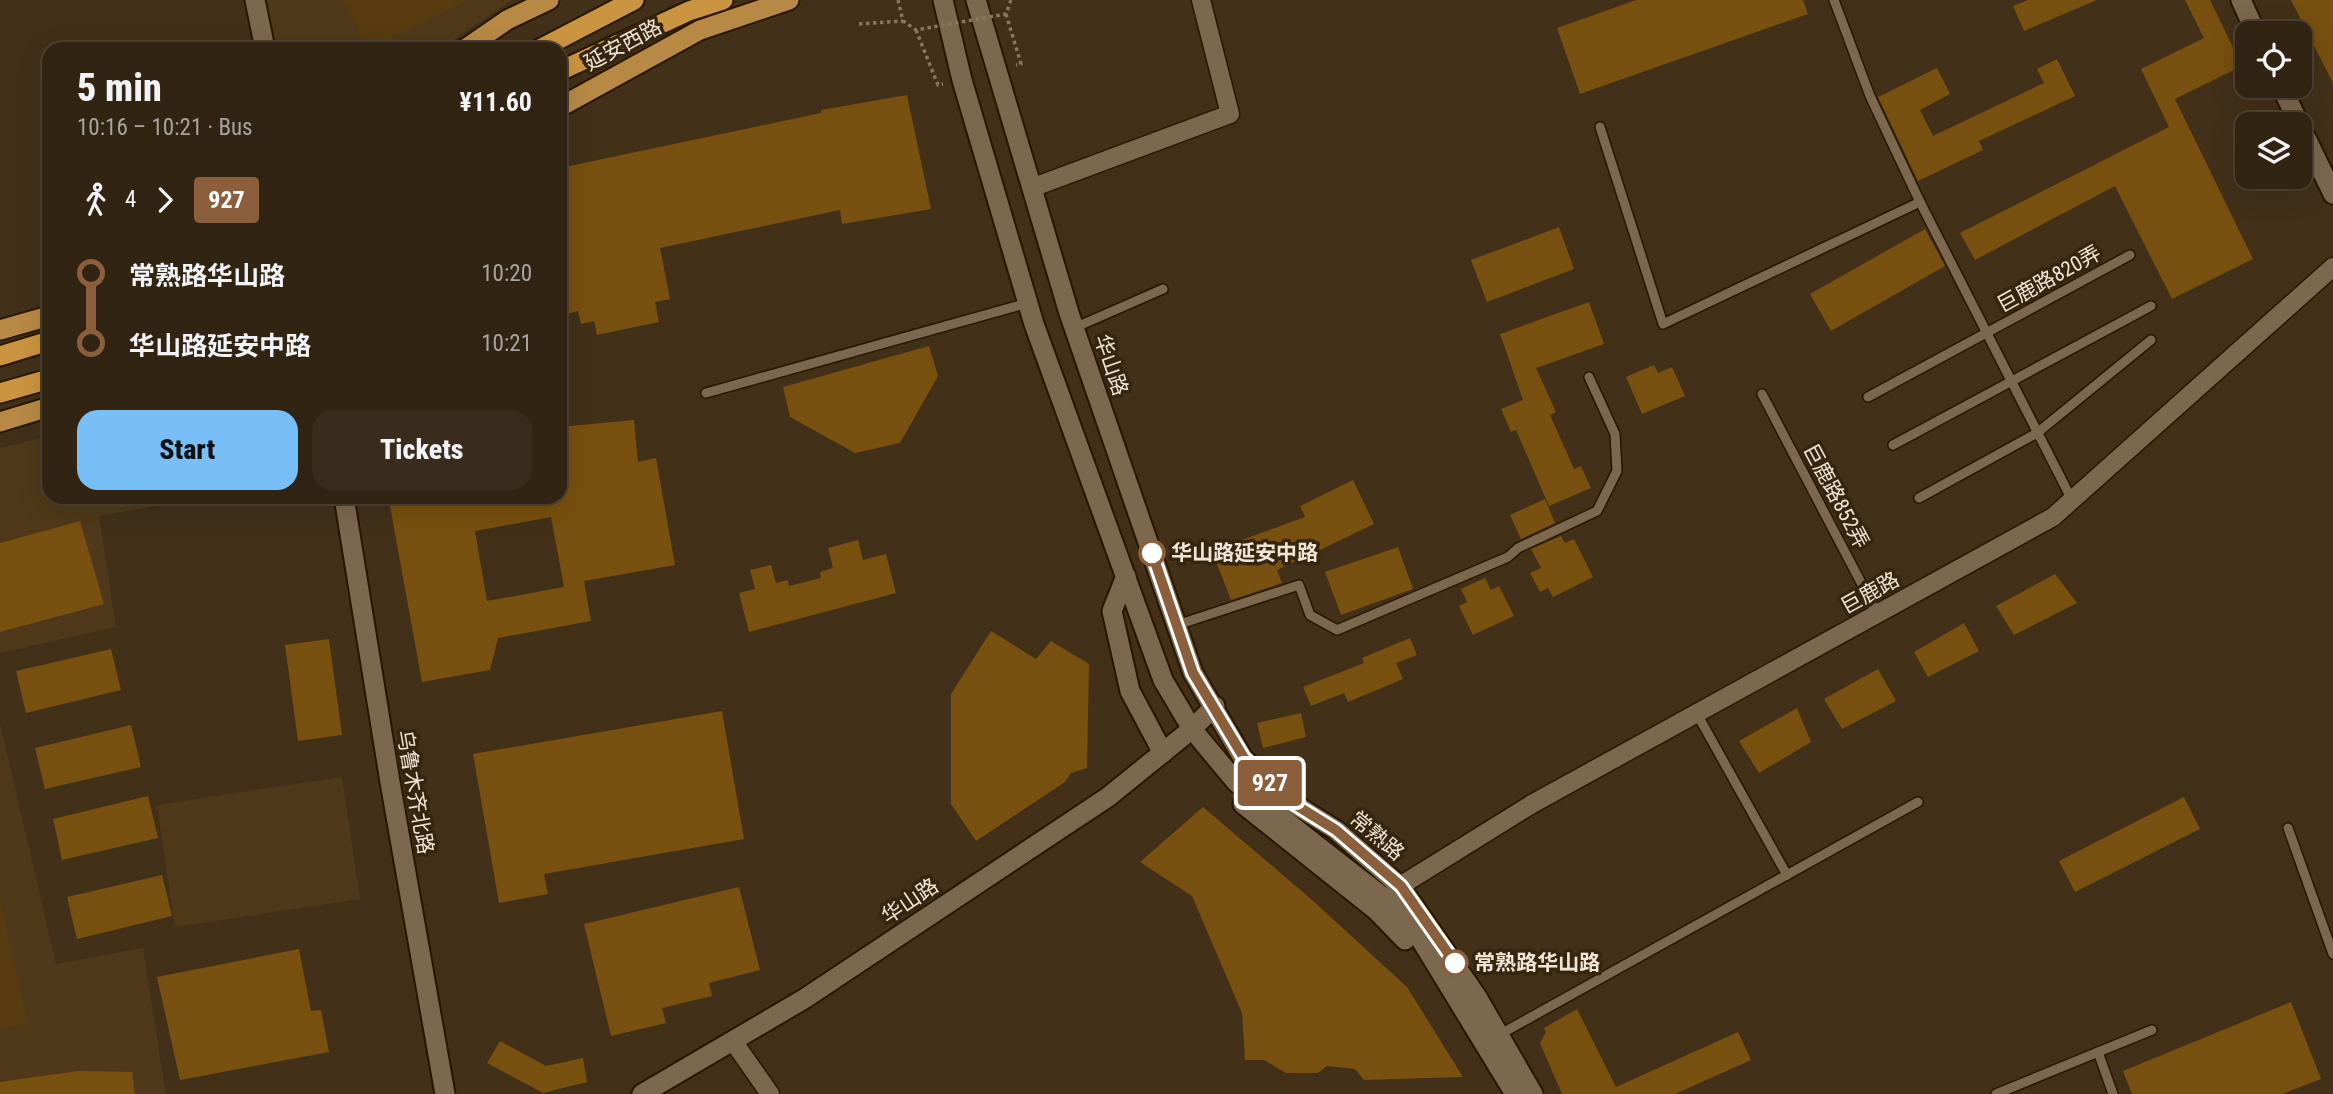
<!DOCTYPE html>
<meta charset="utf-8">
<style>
:root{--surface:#322413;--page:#3a2c1c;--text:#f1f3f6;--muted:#a8a4a0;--line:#4d4133;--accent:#78bff7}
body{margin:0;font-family:"Roboto Condensed","Noto Sans SC",sans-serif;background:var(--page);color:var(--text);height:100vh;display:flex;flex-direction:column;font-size:26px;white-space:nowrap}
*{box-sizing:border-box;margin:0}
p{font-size:23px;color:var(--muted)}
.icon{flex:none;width:38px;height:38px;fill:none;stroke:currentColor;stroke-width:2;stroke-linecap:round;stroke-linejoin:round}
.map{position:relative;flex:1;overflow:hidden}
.drawer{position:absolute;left:42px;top:42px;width:525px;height:462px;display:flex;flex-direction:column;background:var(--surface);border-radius:21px;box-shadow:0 7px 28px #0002,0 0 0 2px var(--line)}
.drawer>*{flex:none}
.badge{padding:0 14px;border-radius:5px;font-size:24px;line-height:46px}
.fabs{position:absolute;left:2235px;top:21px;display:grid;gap:14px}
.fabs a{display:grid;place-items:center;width:77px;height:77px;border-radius:14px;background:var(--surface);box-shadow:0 7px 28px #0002,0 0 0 2px var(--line);font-size:35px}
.map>.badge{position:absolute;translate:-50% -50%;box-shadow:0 0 0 4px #fff}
.legs{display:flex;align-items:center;gap:10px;height:77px;padding:0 35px;font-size:23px}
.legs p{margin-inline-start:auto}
.headline{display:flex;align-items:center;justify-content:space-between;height:119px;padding:0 35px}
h1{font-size:38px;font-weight:800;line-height:52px}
.button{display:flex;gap:14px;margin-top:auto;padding:14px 35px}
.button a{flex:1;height:80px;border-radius:21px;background:var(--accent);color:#111;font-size:28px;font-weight:800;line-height:80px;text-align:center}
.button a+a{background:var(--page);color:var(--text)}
ul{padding:0 35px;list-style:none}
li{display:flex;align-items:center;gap:24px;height:70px;font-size:26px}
li i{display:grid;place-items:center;width:10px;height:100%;margin:0 9px;background:currentColor}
li i::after{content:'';width:18px;height:18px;margin:-9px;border:5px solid;border-radius:50%;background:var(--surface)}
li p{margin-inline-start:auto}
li:first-child i{background:linear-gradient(#0000 50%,currentColor 0)}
li:last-child i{background:linear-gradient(currentColor 50%,#0000 0)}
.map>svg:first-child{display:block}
</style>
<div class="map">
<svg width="2333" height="1094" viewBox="0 0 2333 1094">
<rect width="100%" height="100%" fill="#423019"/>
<!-- built -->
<g fill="#4f391a">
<polygon points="263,0 512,0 440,49 274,49"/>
<polygon points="49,436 49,497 207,497 99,516 116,627 0,653 0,448"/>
<polygon points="0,723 56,964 143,948 166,1094 0,1094"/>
<polygon points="342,777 360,899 175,927 157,805"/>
</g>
<!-- green -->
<g fill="#583c10">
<polygon points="344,0 467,0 368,49"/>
<polygon points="0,901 28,1024 0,1029"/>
</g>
<!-- building -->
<g fill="#78500f" fill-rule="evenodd">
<polygon points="1636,0 1803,0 1808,14 1580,94 1557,28"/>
<polygon points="2028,0 2097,0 2024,31 2013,6"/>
<polygon points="2185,0 2210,0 2242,66 2175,99 2253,259 2172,299 2115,186 1975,260 1960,233 2169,127 2141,69 2204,38"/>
<polygon points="2291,0 2333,0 2333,83"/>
<polygon points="2057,59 2075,96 1979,141 1983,150 1918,181 1878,97 1937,68 1950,94 1920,110 1933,136 2044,83 2037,69"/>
<polygon points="907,95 931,209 842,224 840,210 660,248 670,299 655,302 659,322 597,335 594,321 581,324 578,311 567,314 564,301 560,302 560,168 821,113 821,110"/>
<polygon points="1559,227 1574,269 1487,302 1471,260"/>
<polygon points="1925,229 1945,266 1831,331 1810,294"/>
<polygon points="1589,302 1604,344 1536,368 1556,412 1550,415 1574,469 1581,466 1591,488 1549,506 1516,430 1511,432 1501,409 1523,400 1500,334"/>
<polygon points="929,346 938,376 900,443 855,453 790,417 783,387"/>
<polygon points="1654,365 1658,373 1672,367 1685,396 1642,414 1626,377"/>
<path d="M634 420 638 462 656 458 675 565 584 581 591 621 498 638 490 670 422 682 390 506 441 497H560V427ZM551 517 564 587 487 601 475 531Z"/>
<polygon points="1353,480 1374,524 1318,551 1316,545 1311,554 1277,570 1282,583 1231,600 1212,551 1305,517 1300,506"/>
<polygon points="1545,499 1555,523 1521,539 1510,515"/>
<polygon points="80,521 104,604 0,632 0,543"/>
<polygon points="1561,536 1565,543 1574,539 1593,577 1553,597 1548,588 1540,592 1530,573 1541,568 1531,549"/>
<polygon points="858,540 863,560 886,554 896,593 749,632 739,593 755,589 750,570 771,565 776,583 788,580 789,586 821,578 820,572 833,568 828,548"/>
<polygon points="1398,547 1413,589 1341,615 1325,572"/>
<polygon points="2055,574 2077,603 2014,635 1996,606"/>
<polygon points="1485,578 1491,590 1499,586 1514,616 1473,635 1459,606 1467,602 1461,589"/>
<polygon points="1964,623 1979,651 1928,677 1914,652"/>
<polygon points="991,631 1036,659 1051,641 1089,664 1087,768 1071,773 1065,782 976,841 951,804 951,694"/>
<polygon points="1410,638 1417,655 1396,663 1403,679 1348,702 1344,693 1311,706 1303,687 1364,663 1362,658"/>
<polygon points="329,639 342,735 298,741 285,645"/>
<polygon points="111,649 121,690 26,713 16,671"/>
<polygon points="1878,669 1896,701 1842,729 1824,699"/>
<polygon points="1797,708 1811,742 1759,773 1739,741"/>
<polygon points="722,711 744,839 544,874 548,894 499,903 473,754"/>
<polygon points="1301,713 1306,737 1263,748 1257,723"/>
<polygon points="131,725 141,767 45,789 35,748"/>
<polygon points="148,796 158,838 62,860 53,819"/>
<polygon points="2184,797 2200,829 2075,892 2059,861"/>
<polygon points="1203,807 1311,899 1407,987 1463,1077 1364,1080 1355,1069 1327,1066 1318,1073 1286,1073 1264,1060 1245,1060 1242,1013 1192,896 1140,862"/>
<polygon points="162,875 172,916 77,939 67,897"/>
<polygon points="739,887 760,970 709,983 712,996 662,1008 666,1023 611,1036 584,924"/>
<polygon points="299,949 311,1011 321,1010 329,1052 180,1080 157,977"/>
<polygon points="2291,1002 2321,1079 2282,1094 2132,1094 2123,1071"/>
<polygon points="1577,1009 1616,1087 1738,1032 1751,1060 1675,1094 1562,1094 1540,1043 1546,1032 1544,1028"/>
<polygon points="500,1041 546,1066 583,1058 587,1082 543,1093 487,1063"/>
<polygon points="78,1071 132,1072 135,1094 0,1094 0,1082"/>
</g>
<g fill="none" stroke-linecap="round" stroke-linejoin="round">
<defs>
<g id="service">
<polyline points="1600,127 1663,324 1920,202 1870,96 1834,0"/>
<polyline points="1920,202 2072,500"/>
<polyline points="1074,328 1163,289"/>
<polyline points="706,393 1028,303"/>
<polyline points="1762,394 1878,615"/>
<polyline points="1868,397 2130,255"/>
<polyline points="1893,445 2151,306"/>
<polyline points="1919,498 2037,433 2151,340"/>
<polyline points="1177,625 1299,585 1310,615 1337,630 1508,557 1518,548 1597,511 1617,471 1615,434 1589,377"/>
<polyline points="1697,714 1787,875"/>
<polyline points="2288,828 2333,954"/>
<polyline points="1497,1036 1918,802"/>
<polyline points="2098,1052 2113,1094"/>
<polyline points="1996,1094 2152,1030"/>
</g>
<g id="minor">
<polyline points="1034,187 1230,114 1201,0"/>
<polyline points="1392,895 1400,886 1532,804 2053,517 2333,267"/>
<polyline points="733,1041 770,1094"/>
</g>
<g id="tertiary">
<polyline points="255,0 265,49"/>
<polyline points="2241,0 2256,33"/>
<polyline points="2281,86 2333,194"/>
<polyline points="344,497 390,782 445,1094"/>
</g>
<g id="secondary">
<polyline points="943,0 962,80 1034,324 1163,680 1192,729 1236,782 1388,901 1421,940 1515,1094"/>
<polyline points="976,0 1069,313 1193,673 1243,758 1283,797 1336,830 1400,886 1477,997 1533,1094"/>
<polyline points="1126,576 1112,611 1130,691 1163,753"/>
<polyline points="1243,804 1376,910 1405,940"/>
<polyline points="642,1094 804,999 1108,797 1192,729 1215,706"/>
</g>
<g id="primary">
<polyline points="465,49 507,20 549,0"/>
<polyline points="560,107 700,30 789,0"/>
<polyline points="0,330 49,316"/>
<polyline points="0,422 49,407"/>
</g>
<g id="trunk">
<polyline points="540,49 634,0"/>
<polyline points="560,71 689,11 723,0"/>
<polyline points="0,356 49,341"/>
<polyline points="0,393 49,379"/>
</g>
</defs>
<!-- service casing -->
<use href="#service" stroke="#281802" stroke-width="12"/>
<!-- minor casing -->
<use href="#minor" stroke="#281802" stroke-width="21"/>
<!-- tertiary casing -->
<use href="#tertiary" stroke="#281802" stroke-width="23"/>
<!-- secondary casing -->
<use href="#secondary" stroke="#281802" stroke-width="23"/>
<!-- primary casing -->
<use href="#primary" stroke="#281802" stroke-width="23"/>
<!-- trunk casing -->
<use href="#trunk" stroke="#281802" stroke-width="23"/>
<!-- path -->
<g stroke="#877864" stroke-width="3.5" stroke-dasharray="3.5 3.5" stroke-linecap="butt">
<polyline points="1006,14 1021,64 1016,65"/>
<polyline points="859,24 903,21"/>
<polyline points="916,30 938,85 943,84"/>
</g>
<!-- service -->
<use href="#service" stroke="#7c684f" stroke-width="9"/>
<!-- minor -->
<use href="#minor" stroke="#7c684f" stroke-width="18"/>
<!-- tertiary -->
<use href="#tertiary" stroke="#7c684f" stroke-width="19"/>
<!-- secondary -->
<use href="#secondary" stroke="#7c684f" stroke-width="19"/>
<!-- primary -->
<use href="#primary" stroke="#b78944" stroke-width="19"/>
<!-- trunk -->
<use href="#trunk" stroke="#cb9440" stroke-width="19"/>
<!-- path-bridge -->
<polyline stroke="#877864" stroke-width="3.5" stroke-dasharray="3.5 3.5" stroke-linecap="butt" points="898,0 903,21 916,30 1006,14 1011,0"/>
</g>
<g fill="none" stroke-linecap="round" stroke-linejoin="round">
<defs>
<polyline id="line-1" points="1152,553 1193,673 1244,758 1283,797 1336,830 1401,886 1455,963"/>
</defs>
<!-- line-1 casing -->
<use href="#line-1" stroke="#fff" stroke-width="16"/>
<!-- line-1 -->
<use href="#line-1" stroke="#8b5e3c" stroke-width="10"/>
</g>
<!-- markers -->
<g fill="#fff" stroke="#8b5e3c" stroke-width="3.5">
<circle cx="1152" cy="553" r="12"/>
<circle cx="1455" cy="963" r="12"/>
</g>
<g text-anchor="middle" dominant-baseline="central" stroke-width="7" stroke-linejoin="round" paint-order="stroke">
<!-- street labels -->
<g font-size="21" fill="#efe4d6" stroke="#37260f">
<text transform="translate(623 45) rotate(-28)">延安西路</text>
<text transform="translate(2049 279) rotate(-29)">巨鹿路820弄</text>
<text transform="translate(1111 365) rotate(71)">华山路</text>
<text transform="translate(1836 496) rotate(62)">巨鹿路852弄</text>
<text transform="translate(1870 593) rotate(-29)">巨鹿路</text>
<text transform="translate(415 792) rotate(80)">乌鲁木齐北路</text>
<text transform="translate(1377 836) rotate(40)">常熟路</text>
<text transform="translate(910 901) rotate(-34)">华山路</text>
</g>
<!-- stop labels -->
<g font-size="21" font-weight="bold" fill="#efe4d6" stroke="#37260f" text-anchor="start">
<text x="1171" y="553">华山路延安中路</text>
<text x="1474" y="963">常熟路华山路</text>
</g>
</g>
</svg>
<div class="fabs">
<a><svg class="icon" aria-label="locate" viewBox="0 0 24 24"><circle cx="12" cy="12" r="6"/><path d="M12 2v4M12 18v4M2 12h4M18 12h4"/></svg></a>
<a><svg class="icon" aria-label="layers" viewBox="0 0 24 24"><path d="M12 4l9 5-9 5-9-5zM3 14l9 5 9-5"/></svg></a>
</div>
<b class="badge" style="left:1270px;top:783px;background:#8b5e3c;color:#fff">927</b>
<section class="drawer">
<div class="headline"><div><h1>5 min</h1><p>10:16 – 10:21 · Bus</p></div><b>¥11.60</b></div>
<div class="legs"><svg class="icon" aria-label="walk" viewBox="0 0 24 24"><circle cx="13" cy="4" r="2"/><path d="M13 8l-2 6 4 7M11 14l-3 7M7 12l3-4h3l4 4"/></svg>4<svg class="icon" aria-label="forward" viewBox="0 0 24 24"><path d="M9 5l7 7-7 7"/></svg><b class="badge" style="background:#8b5e3c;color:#fff">927</b></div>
<ul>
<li><i style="color:#8b5e3c"></i><b>常熟路华山路</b><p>10:20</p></li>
<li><i style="color:#8b5e3c"></i><b>华山路延安中路</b><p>10:21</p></li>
</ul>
<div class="button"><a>Start</a><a>Tickets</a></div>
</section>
</div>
